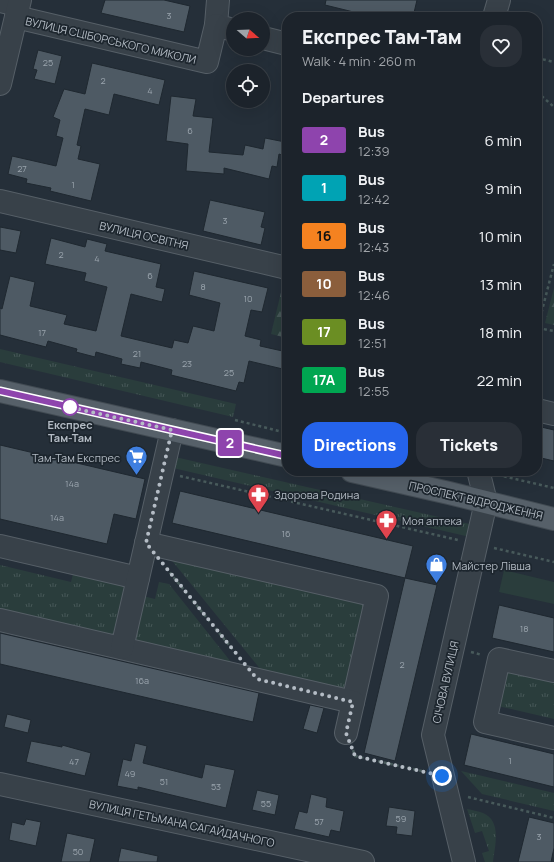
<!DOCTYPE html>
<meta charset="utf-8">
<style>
:root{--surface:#1c232b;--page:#292f37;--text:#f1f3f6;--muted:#a0a4a9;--line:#3a4047;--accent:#2563eb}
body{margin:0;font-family:Manrope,sans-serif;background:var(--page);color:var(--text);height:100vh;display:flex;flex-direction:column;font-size:15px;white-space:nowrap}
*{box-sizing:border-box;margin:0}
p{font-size:13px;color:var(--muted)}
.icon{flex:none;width:22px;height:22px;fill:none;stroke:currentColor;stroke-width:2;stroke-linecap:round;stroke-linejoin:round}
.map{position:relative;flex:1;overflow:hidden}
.drawer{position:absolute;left:282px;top:12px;width:260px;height:464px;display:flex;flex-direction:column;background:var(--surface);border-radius:16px;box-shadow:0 4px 16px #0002,0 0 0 1px var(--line)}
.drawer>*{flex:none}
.badge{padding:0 8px;border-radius:3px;font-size:14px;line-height:26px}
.needle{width:26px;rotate:109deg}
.fabs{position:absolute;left:226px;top:12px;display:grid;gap:8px}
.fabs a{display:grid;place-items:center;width:44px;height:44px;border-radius:50%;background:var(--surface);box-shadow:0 4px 16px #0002,0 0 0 1px var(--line);font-size:20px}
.you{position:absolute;width:20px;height:20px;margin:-10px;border:3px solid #fff;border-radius:50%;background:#1a73e8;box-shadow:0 0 0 6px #1a73e833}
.map>.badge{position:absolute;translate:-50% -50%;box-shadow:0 0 0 2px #fff}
h2{padding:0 20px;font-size:15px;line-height:36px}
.round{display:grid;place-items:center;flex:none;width:42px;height:42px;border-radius:16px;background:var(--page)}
.headline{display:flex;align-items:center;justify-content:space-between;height:68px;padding:0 20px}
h1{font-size:19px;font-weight:800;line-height:30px}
.primary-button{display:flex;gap:8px;margin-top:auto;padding:8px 20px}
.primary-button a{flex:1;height:46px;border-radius:16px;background:var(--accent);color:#fff;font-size:16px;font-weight:800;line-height:46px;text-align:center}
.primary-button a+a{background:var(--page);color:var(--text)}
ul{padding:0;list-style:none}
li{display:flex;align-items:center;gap:12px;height:48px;padding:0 20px}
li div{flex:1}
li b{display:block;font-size:15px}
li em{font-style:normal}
li .badge{min-width:44px;font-weight:700;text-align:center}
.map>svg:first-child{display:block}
</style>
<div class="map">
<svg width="554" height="862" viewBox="0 0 554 862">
<defs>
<pattern id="grass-tufts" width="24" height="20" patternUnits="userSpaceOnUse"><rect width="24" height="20" fill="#2a3d3c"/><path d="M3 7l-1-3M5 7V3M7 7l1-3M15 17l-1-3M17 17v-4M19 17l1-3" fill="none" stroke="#465757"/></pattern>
<pattern id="forest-firs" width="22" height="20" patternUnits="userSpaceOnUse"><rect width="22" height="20" fill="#2a3d3c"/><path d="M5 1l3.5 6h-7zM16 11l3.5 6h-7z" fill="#465757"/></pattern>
</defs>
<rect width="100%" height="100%" fill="#252f39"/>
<!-- grass -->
<g fill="url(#grass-tufts)">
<polygon points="0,349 236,404 233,417 0,362"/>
<polygon points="175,457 474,525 470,537 173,468"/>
<polygon points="169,557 367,603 347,690 262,671"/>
<polygon points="0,565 71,582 74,570 129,583 116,640 0,613"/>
<polygon points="159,582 169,584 235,667 132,643 143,596 155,599"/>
<polygon points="508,668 554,680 554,719 498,706"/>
<polygon points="461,771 554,793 554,811 482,794"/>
<path d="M467 809C472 810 478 811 483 813 502 821 495 846 493 862H485L482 853 489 851 482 831 475 833Z"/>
</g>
<!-- forest -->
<g fill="url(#forest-firs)">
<polygon points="284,280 287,280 287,338 271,334"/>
<polygon points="554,288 554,325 545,323"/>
</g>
<!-- park -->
<polygon fill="#2a3d3c" points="504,570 554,582 554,604 499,592"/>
<!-- building -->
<g fill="#4e5a64" stroke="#1f2830">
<polygon points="105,0 164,0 190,6 184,32 101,13"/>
<polygon points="326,0 417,0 413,17 374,17 325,5"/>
<polygon points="38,50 62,56 55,84 34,79 37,70 33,69"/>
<polygon points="92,63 165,80 159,105 114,94 109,115 85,109 77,145 81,146 78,159 100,164 91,201 50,191 51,188 26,183 27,179 8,174 12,156 56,166 63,138 56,136 60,120 53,117 64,89 85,94"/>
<polygon points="171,96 196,99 193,116 213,118 209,152 243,155 245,145 263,149 265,138 285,142 282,155 279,154 277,167 272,166 269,179 224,168 224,174 186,171 188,144 166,141"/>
<polygon points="210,200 265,212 261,227 265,228 261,245 203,231"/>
<polygon points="0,227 21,231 16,253 0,250"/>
<polygon points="51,238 85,247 87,239 107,244 105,251 161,264 156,287 165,289 162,302 131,294 121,336 172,348 174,340 188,343 193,326 214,331 220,303 189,295 194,271 268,288 262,312 251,310 245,336 261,340 260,346 287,352 287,370 249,361 244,383 239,382 236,391 171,375 172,370 141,362 140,368 121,364 122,359 96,352 95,357 76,352 77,349 48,341 46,347 0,335 0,308 2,309 10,276 35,282 30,306 67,315 64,324 96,331 107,287 84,281 86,273 45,264"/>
<polygon points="537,426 554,430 554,461 537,457"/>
<polygon points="0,445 145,479 136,519 114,514 107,544 0,519"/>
<polygon points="180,491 413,546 405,578 172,523"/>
<polygon points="405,578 437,585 395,761 364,753"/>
<polygon points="499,605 554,618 554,652 492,638"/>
<polygon points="0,633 259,693 253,722 0,664"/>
<polygon points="310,705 324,708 317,733 303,729"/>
<polygon points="7,714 31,720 28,733 4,727"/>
<polygon points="471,734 554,754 554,787 464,765"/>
<polygon points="31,741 62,747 62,745 91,753 85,776 26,762"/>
<polygon points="135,743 147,746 143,763 202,778 205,764 235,770 226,808 138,787 138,790 117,786 123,759 131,761"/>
<polygon points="257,790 279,795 275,815 252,810"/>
<polygon points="311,794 327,798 326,807 344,811 340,832 331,830 329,837 294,829 299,811 307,813"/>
<polygon points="389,807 415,811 412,836 396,834 397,827 386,826"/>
<polygon points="529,817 554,823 554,848 551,862 518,862"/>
<polygon points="26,819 41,822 36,846 9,840 12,822 24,825"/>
<polygon points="67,833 95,839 90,862 61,862"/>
<polygon points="121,848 158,856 157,862 118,862"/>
</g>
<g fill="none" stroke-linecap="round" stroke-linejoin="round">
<defs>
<g id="minor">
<polyline points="218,0 216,25 233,30"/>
<polyline points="0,1 18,5"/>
<polyline points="16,17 207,62 216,25"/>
<polyline points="494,17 499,0"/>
<polyline points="263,38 287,44"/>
<polyline points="0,84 20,0"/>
<polyline points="0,201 287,268"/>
<polyline points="537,410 554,414"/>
<polyline points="146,543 377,596 346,733"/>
<polyline points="0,546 138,578"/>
<polyline points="0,620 353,702"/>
<polyline points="122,648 172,430"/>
<polyline points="554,671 499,659 485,722 554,738"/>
<polyline points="0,784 363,862"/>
<polyline points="464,862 433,735 486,502 479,474 480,471"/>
</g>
<g id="major">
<polyline points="0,391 287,456"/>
<polyline points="352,471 449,493 554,519"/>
</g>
</defs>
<!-- minor casing -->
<use href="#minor" stroke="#565f67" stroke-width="24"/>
<!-- major casing -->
<use href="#major" stroke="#414a52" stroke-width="24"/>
<!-- path -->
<g stroke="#485a5b" stroke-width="2.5" stroke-dasharray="3 3" stroke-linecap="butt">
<polyline points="537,58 554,62"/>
<polyline points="537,92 554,107"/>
<polyline points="538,328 554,331"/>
<polyline points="537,330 554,264"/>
<polyline points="235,420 287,433"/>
<polyline points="498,475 554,488"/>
<polyline points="180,476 458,540"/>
<polyline points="494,548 554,562"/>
<polyline points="166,568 238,656"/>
<polyline points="471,652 482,655"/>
<polyline points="353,750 355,756 422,771"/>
<polyline points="468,797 554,818"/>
</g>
<!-- minor -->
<use href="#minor" stroke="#384149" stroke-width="22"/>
<!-- major -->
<use href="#major" stroke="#566069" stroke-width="22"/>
</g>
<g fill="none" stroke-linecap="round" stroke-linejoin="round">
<defs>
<polyline id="line" points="0,391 287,456"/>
</defs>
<!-- line casing -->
<use href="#line" stroke="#fff" stroke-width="9"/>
<!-- line -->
<use href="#line" stroke="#8e44ad" stroke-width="6"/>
<!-- walk -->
<polyline stroke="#b4bcc5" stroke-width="4" stroke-dasharray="0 7.2" points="70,407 64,406 172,430 146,543 257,679 353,702 346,733 355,756 442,776"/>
</g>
<!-- icons -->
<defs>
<symbol id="supermarket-pin" viewBox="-11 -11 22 30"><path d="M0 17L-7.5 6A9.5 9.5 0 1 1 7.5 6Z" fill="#3f7fe0" stroke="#1d262e"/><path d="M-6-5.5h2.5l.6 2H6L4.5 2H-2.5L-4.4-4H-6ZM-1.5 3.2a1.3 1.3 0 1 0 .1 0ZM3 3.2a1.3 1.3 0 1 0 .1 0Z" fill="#fff"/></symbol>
<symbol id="pharmacy-pin" viewBox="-11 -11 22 30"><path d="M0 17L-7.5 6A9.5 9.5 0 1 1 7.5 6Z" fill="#e0444e" stroke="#1d262e"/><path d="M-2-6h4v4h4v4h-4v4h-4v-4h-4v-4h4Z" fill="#fff"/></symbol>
<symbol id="shop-pin" viewBox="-11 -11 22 30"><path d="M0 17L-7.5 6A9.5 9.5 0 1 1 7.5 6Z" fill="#3f7fe0" stroke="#1d262e"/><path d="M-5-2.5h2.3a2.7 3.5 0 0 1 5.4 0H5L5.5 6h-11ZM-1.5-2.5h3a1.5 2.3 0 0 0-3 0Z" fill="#fff"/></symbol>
</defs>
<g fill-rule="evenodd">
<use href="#supermarket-pin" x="124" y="444" width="25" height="34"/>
<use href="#pharmacy-pin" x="246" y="482" width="25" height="34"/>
<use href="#pharmacy-pin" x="374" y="508" width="25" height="34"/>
<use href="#shop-pin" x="424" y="552" width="25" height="34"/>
</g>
<!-- markers -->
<circle fill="#fff" stroke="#8e44ad" stroke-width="2" cx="70" cy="407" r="8"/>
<g text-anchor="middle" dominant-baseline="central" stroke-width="3.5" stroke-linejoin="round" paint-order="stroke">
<!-- number labels -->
<g font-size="9" fill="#9aa4ad">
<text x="169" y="15">3</text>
<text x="48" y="62">25</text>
<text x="103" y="80">2</text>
<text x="150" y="90">4</text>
<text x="190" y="130">6</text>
<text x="22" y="168">27</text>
<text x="73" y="184">1</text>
<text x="225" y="220">3</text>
<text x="61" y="254">2</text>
<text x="97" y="258">4</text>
<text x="150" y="275">6</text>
<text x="203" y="286">8</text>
<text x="248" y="298">10</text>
<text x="42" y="332">17</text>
<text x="137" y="353">21</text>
<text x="187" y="363">23</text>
<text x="229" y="372">25</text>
<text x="72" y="483">14а</text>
<text x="57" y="517">14а</text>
<text x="286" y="533">16</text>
<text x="524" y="628">18</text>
<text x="402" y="664">2</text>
<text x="142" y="680">16а</text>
<text x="510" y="760">1</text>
<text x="74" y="761">47</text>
<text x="130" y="773">49</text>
<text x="164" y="781">51</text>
<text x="216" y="786">53</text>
<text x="266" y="803">55</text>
<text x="401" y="818">59</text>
<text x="319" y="821">57</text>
<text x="539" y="836">3</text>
<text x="78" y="851">50</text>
</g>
<!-- street labels -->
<g font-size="11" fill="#b4bcc5" stroke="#1d262e">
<text transform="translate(111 40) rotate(13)">ВУЛИЦЯ СЦІБОРСЬКОГО МИКОЛИ</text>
<text transform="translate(144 235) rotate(13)">ВУЛИЦЯ ОСВІТНЯ</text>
<text transform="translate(476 500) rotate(13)">ПРОСПЕКТ ВІДРОДЖЕННЯ</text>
<text transform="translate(445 682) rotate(-77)">СІЧОВА ВУЛИЦЯ</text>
<text transform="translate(182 823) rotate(12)">ВУЛИЦЯ ГЕТЬМАНА САГАЙДАЧНОГО</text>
</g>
<!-- stop labels -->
<g font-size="11" font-weight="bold" fill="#b4bcc5" stroke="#1d262e">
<text x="70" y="424">Експрес<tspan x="70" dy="13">Там-Там</tspan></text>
</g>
<!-- poi labels -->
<g font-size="11" fill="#b4bcc5" stroke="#1d262e" text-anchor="start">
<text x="120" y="457" text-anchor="end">Там-Там Експрес</text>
<text x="274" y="494">Здорова Родина</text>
<text x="402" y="520">Моя аптека</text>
<text x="452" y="565">Майстер Лівша</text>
</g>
</g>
</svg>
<div class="fabs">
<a><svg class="needle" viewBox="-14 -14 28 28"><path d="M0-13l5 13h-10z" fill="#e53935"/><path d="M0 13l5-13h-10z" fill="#a0a4a9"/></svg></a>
<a><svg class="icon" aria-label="locate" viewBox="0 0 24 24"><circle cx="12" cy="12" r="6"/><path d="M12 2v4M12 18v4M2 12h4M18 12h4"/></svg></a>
</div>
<div class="you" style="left:442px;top:776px"></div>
<b class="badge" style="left:230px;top:443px;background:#8e44ad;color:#fff">2</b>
<section class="drawer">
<div class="headline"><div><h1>Експрес Там-Там</h1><p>Walk · 4 min · 260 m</p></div><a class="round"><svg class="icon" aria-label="heart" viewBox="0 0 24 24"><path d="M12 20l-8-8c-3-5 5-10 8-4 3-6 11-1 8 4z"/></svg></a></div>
<h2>Departures</h2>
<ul>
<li><span class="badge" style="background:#8e44ad;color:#fff">2</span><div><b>Bus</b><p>12:39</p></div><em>6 min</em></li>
<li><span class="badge" style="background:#00a3b4;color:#fff">1</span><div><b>Bus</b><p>12:42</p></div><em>9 min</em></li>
<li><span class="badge" style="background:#f58220;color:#111">16</span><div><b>Bus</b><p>12:43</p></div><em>10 min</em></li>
<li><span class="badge" style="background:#8b5e3c;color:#fff">10</span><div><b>Bus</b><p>12:46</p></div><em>13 min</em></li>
<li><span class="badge" style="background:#6b8e23;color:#fff">17</span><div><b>Bus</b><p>12:51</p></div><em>18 min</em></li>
<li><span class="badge" style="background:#00a651;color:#fff">17А</span><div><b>Bus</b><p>12:55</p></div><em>22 min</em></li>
</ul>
<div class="primary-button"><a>Directions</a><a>Tickets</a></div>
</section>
</div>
